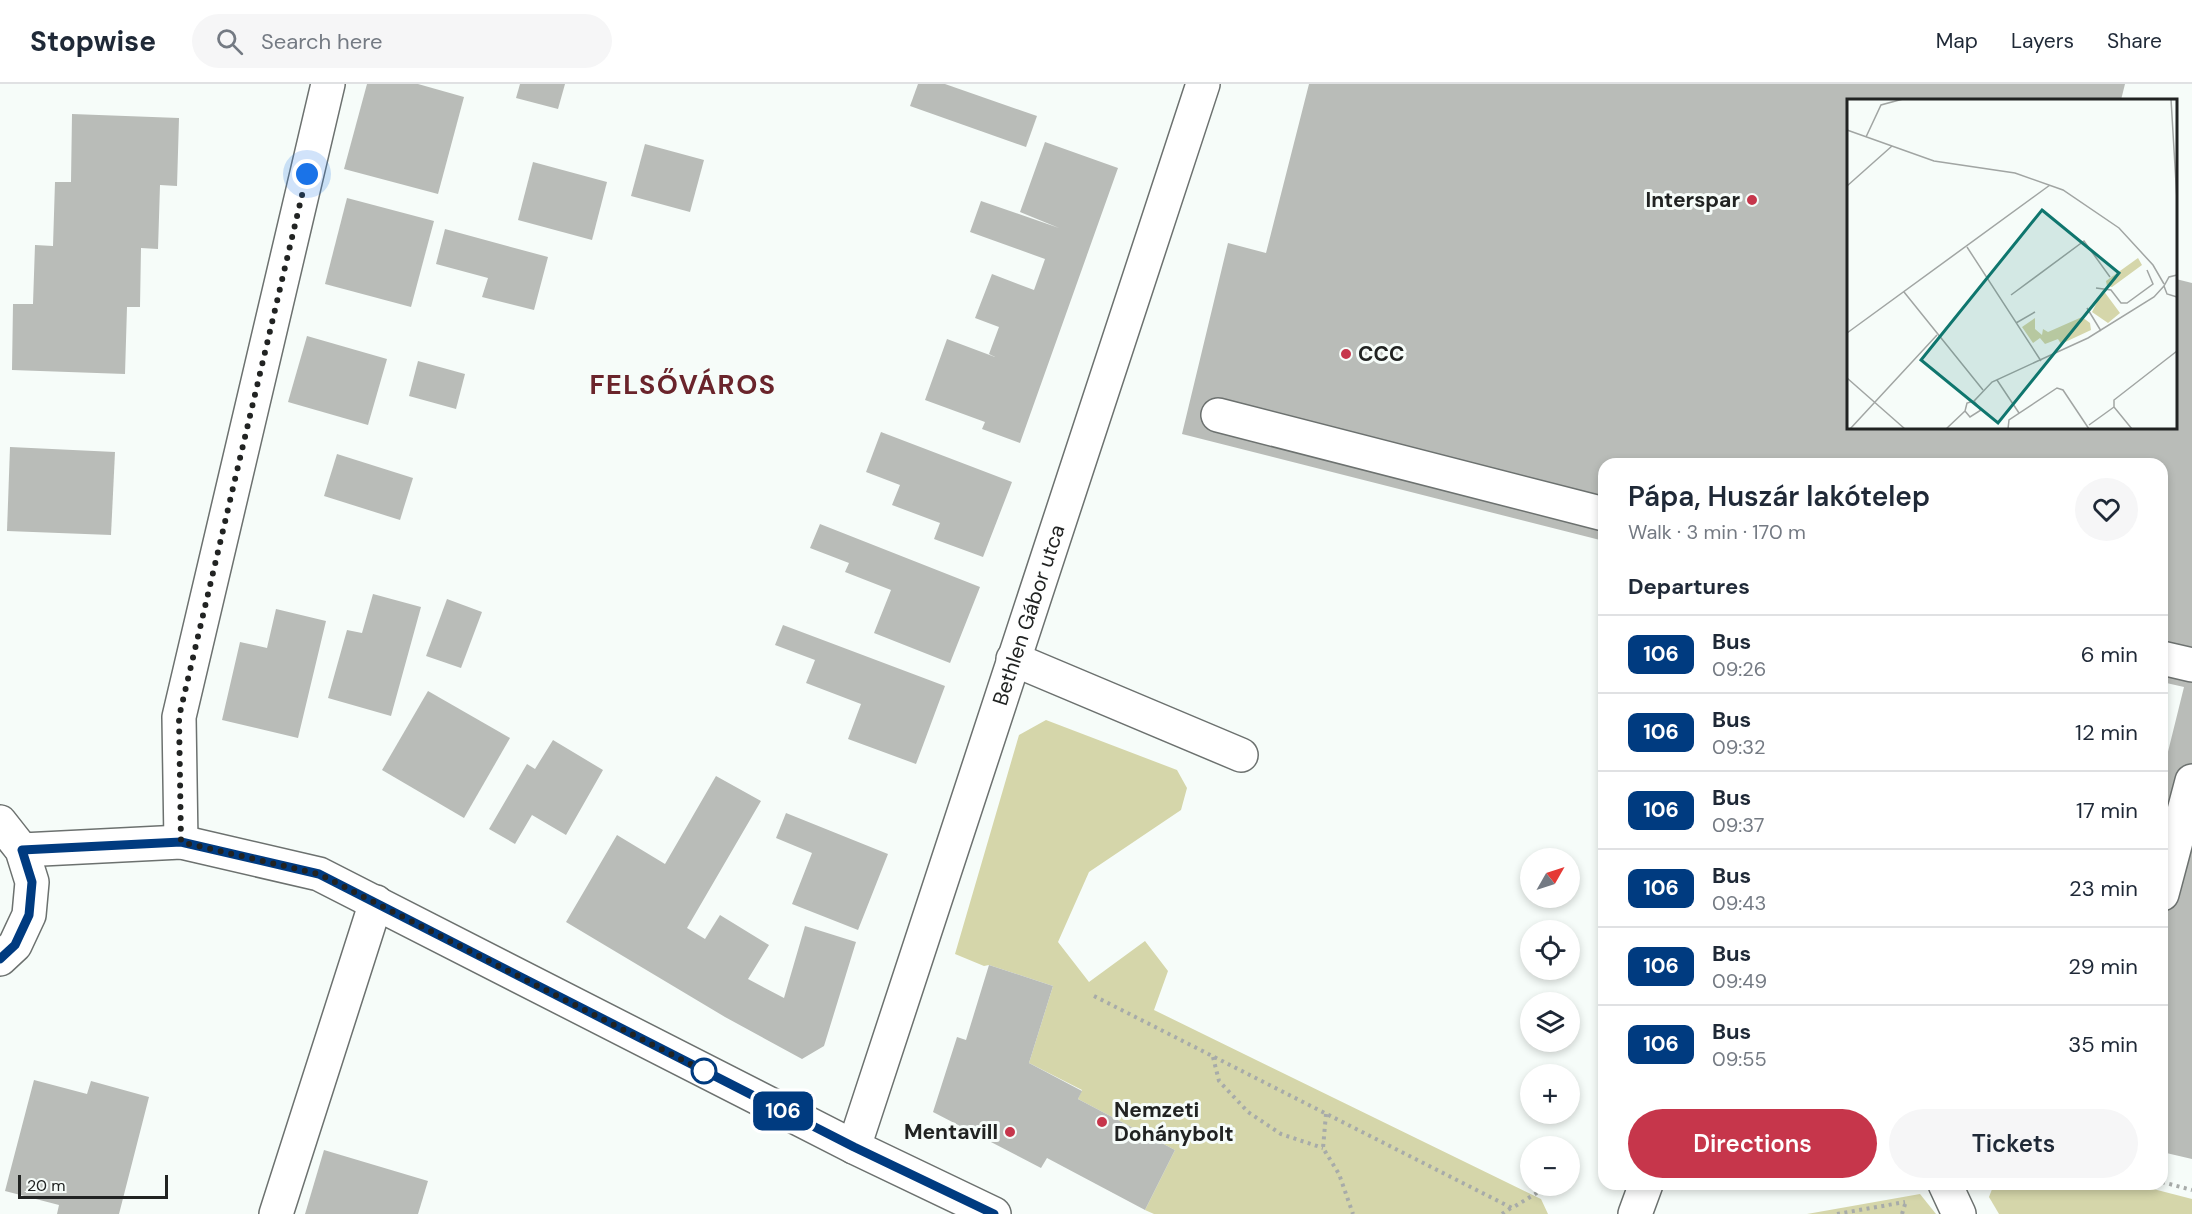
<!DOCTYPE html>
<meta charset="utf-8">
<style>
:root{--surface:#fff;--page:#f6f6f7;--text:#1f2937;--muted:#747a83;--line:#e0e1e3;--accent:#c6364b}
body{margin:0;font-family:"DM Sans",sans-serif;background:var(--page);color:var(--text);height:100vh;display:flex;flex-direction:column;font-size:22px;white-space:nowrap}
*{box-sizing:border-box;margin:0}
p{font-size:20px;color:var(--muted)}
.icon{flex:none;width:33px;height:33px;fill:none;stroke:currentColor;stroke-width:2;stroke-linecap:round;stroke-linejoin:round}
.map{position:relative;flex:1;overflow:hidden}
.side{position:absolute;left:1598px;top:374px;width:570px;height:732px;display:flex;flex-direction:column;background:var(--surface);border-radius:18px;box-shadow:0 3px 9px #0003}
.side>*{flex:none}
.badge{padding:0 12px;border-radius:9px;font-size:21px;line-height:39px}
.needle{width:39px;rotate:51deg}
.buttons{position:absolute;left:1520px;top:764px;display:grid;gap:12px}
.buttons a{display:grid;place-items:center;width:60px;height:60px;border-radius:50%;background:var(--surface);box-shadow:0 3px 9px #0003;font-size:30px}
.scale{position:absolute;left:18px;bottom:15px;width:150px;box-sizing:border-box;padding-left:6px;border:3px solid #212322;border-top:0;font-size:16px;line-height:21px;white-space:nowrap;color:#212322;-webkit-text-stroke:4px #f6fcf9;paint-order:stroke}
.you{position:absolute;width:30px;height:30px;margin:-15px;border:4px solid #fff;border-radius:50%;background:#1a73e8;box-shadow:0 0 0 9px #1a73e833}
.map>.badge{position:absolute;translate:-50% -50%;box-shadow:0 0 0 3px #fff}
h2{padding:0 30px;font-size:22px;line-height:54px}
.round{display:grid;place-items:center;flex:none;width:63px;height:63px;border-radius:32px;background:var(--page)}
.summary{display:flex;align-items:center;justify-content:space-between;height:102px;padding:0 30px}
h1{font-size:28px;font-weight:600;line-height:45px}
.cta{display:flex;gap:12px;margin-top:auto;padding:12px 30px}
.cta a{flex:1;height:69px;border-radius:36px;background:var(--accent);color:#fff;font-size:24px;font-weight:600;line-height:69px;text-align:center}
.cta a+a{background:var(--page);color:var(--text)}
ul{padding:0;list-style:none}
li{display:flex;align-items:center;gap:18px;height:78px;padding:0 30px;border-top:2px solid var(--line)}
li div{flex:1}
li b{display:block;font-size:22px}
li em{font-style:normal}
li .badge{min-width:66px;font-weight:700;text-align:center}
header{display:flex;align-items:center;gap:36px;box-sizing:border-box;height:84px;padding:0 30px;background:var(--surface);border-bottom:2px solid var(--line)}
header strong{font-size:28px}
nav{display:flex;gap:33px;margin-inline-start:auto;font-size:21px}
.search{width:420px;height:54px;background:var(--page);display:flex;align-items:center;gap:15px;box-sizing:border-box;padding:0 21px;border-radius:33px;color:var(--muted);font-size:22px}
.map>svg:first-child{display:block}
</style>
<header>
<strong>Stopwise</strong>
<div class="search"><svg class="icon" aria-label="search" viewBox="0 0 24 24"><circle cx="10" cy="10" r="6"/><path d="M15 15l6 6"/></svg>Search here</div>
<nav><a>Map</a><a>Layers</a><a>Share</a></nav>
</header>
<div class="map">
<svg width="2192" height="1130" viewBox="0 0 2192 1130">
<rect width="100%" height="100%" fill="#f6fcf9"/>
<!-- green -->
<g fill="#d5d6aa">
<polygon points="1046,636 1177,686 1187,704 1181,726 1089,788 1058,858 1089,898 1145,857 1168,887 1154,926 1541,1115 1548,1130 1154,1130 1145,1126 1175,1066 1078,1015 1082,1006 1029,979 1053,902 989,881 984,882 955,870 1019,651"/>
<polygon points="1994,1100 2134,1100 2192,1115 2192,1130 1999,1130 1989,1113"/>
<polygon points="1920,1110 1936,1130 1807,1130"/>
</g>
<!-- building -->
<g fill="#b9bcb8">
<polygon points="367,0 418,0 464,13 438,110 344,85"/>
<polygon points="520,0 565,0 558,25 516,14"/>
<polygon points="918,0 945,0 1037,32 1026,63 910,22"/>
<polygon points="1309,0 2125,0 2121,16 1848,16 1848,344 2176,344 2176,195 2192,199 2192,1075 2162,1068 2162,692 2184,603 2162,598 2162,380 1604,380 1604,457 1182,350 1228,159 1266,169"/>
<polygon points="72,30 179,34 177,102 160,101 158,165 141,164 140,223 127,223 125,290 12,286 13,220 33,220 35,161 53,162 55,98 71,98"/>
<polygon points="1045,58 1118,84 1020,359 982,345 985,338 925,316 947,255 995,273 989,270 999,243 975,234 992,190 1034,206 1045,175 970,148 981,117 1059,144 1020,128"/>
<polygon points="645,60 704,76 690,128 631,112"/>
<polygon points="533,78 607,98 592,156 518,136"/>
<polygon points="347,114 434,137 411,223 325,200"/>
<polygon points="445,145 548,173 534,226 482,213 488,194 436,180"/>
<polygon points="307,252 387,275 368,341 288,318"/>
<polygon points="418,277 465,290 456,325 409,312"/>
<polygon points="881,348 1012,398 983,473 934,455 940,439 892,421 900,401 866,388"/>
<polygon points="10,363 115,368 111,451 7,447"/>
<polygon points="337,370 413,394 400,436 324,412"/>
<polygon points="820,440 980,503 950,579 874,549 891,506 845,488 849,479 810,464"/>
<polygon points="373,510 421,523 391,632 328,614 347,546 362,549"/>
<polygon points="447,515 482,528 461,584 426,572"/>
<polygon points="276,525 326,537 298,654 222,636 240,558 267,564"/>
<polygon points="783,541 945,602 916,680 848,655 861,620 806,599 815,576 775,561"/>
<polygon points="428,607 510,654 464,734 382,686"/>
<polygon points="553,656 603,686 566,751 532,731 515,760 489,745 527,680 535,685"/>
<polygon points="716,692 761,717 687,844 705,855 720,831 769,861 748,895 784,914 805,842 856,858 824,962 802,975 725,933 566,838 617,751 665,780"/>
<polygon points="786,729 888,770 858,846 792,820 812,769 776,754"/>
<polygon points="989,881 1053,902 1029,979 1082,1007 1078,1015 1175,1066 1145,1126 1047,1074 1041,1084 933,1028 957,953 966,956"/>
<polygon points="34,996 87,1010 91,997 149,1013 119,1130 57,1130 59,1121 5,1107"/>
<polygon points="324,1066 428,1097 418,1130 305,1130"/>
</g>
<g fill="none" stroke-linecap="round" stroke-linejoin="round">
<defs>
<g id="minor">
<polyline points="1218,331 1604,430"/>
<polyline points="2162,574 2192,581"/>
<polyline points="1013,575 1241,671"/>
<polyline points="0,738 22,766 32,798 29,831 15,861 0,875"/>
<polyline points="181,758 179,633 328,0"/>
<polyline points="22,766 181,758 319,790 854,1063 994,1130"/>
<polyline points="2162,810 2192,697"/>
<path id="s1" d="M854 1063 1203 0"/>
<polyline points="1945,1100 1959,1130"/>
<polyline points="276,1130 376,818"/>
<polyline points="1635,1130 1646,1100"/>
</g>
</defs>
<!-- minor casing -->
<use href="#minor" stroke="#6c716f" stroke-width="36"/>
<!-- path -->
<g stroke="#a7aba9" stroke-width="4" stroke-dasharray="3 4.5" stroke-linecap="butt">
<polyline points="1094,912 1512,1124 1550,1101"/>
<polyline points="1213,973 1219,997 1248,1028 1281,1050 1323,1064"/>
<polyline points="1326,1030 1323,1064 1339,1090 1353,1130"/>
<polyline points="2162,1098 2192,1106"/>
<polyline points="1502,1130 1511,1124"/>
<polyline points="1837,1130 1905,1118"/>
<polyline points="1902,1130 1906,1117"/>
</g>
<!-- minor -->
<use href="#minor" stroke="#fff" stroke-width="33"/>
</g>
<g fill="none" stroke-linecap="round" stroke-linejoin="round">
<defs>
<polyline id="line" points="0,875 15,861 29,831 32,798 22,766 181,758 319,790 854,1063 994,1130"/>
</defs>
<!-- line casing -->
<use href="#line" stroke="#fff" stroke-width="14"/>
<!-- line -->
<use href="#line" stroke="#003b80" stroke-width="9"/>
<!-- walk -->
<polyline stroke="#212322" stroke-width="6" stroke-dasharray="0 10.8" points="307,90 179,633 181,758 319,790 712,991 704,987"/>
</g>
<!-- markers -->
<g fill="#c6364b" stroke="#f6fcf9" stroke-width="2">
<circle cx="1752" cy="116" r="6"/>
<circle cx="1346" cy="270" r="6"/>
<circle cx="1102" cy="1038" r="6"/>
<circle cx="1010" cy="1048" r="6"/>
</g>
<circle fill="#fff" stroke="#003b80" stroke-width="3" cx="704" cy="987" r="12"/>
<g text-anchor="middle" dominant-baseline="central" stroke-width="6" stroke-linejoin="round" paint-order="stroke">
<!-- poi labels -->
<g font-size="21" font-weight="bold" fill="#212322" stroke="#f6fcf9" text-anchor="end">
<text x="1740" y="116">Interspar</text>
<text x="1358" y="270" text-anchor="start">CCC</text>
<text x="1114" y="1026" text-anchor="start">Nemzeti<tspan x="1114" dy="24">Dohánybolt</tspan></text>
<text x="998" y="1048">Mentavill</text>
</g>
<!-- street labels -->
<g font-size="21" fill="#212322" stroke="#f6fcf9">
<text stroke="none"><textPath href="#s1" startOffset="560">Bethlen Gábor utca</textPath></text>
</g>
<!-- district labels -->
<g font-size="27" font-weight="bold" letter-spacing="1.5" fill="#6a242b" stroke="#f6fcf9">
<text x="683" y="300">FELSŐVÁROS</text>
</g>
</g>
<!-- overview -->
<g transform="translate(1847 15)">
<rect width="330" height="330" fill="#f6fcf9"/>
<path d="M291 159 295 166 265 188 260 187 259 182ZM256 191 273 214 261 224 245 213ZM235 218 243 224 244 231 214 245 211 240 198 245 193 239 186 244 175 228 188 219V230L195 236 196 230 201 233Z" fill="#d5d6aa"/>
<path fill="none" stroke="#a1a5a3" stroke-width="1.5" d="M324 0 330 101M0 31 87 62 168 74 216 91 272 129 306 166 317 185M19 38 34 6 56 0M0 87 45 47M120 148 194 262M330 176 322 178 317 187 320 195 330 198M249 189 264 191 274 204H280L306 185 300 171M57 193 136 291M164 196 237 142 263 178M240 209 254 232M169 224 188 213M0 234 203 86M0 279 58 330M150 281 172 314M127 302 134 311 123 318 118 312 120 304 127 302 145 283 241 239 307 198 317 187M242 326 267 308M3 330 90 236M99 330 118 312M161 330 162 321 210 289 216 291 242 330M285 330 267 308V301L330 252"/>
<path fill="#0f766e" fill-opacity="0.15" stroke="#0f766e" stroke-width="3" d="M195 111 272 174 151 324 74 261Z"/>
<rect width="330" height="330" fill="none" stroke="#212322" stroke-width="3"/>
</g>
</svg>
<div class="buttons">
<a><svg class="needle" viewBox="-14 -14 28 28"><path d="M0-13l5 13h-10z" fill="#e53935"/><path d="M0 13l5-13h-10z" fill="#747a83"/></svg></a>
<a><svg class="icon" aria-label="locate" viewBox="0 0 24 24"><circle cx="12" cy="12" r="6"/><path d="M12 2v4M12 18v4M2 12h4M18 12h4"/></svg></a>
<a><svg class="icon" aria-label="layers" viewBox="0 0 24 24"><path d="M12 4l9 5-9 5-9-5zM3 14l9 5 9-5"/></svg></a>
<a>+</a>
<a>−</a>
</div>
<div class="scale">20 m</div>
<div class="you" style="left:307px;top:90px"></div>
<b class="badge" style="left:783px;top:1027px;background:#003b80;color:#fff">106</b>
<section class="side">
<div class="summary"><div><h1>Pápa, Huszár lakótelep</h1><p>Walk · 3 min · 170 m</p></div><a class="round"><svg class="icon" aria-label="heart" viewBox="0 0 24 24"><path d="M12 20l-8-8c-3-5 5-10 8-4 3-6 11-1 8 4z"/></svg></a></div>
<h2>Departures</h2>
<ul>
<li><span class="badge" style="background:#003b80;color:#fff">106</span><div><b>Bus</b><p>09:26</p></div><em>6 min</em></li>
<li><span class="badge" style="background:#003b80;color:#fff">106</span><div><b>Bus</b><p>09:32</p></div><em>12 min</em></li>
<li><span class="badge" style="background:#003b80;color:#fff">106</span><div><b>Bus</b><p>09:37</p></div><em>17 min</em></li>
<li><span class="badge" style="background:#003b80;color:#fff">106</span><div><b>Bus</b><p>09:43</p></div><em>23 min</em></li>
<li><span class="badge" style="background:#003b80;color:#fff">106</span><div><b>Bus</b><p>09:49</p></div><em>29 min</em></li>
<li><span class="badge" style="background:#003b80;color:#fff">106</span><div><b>Bus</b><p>09:55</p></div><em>35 min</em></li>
</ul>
<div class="cta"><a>Directions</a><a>Tickets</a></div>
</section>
</div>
